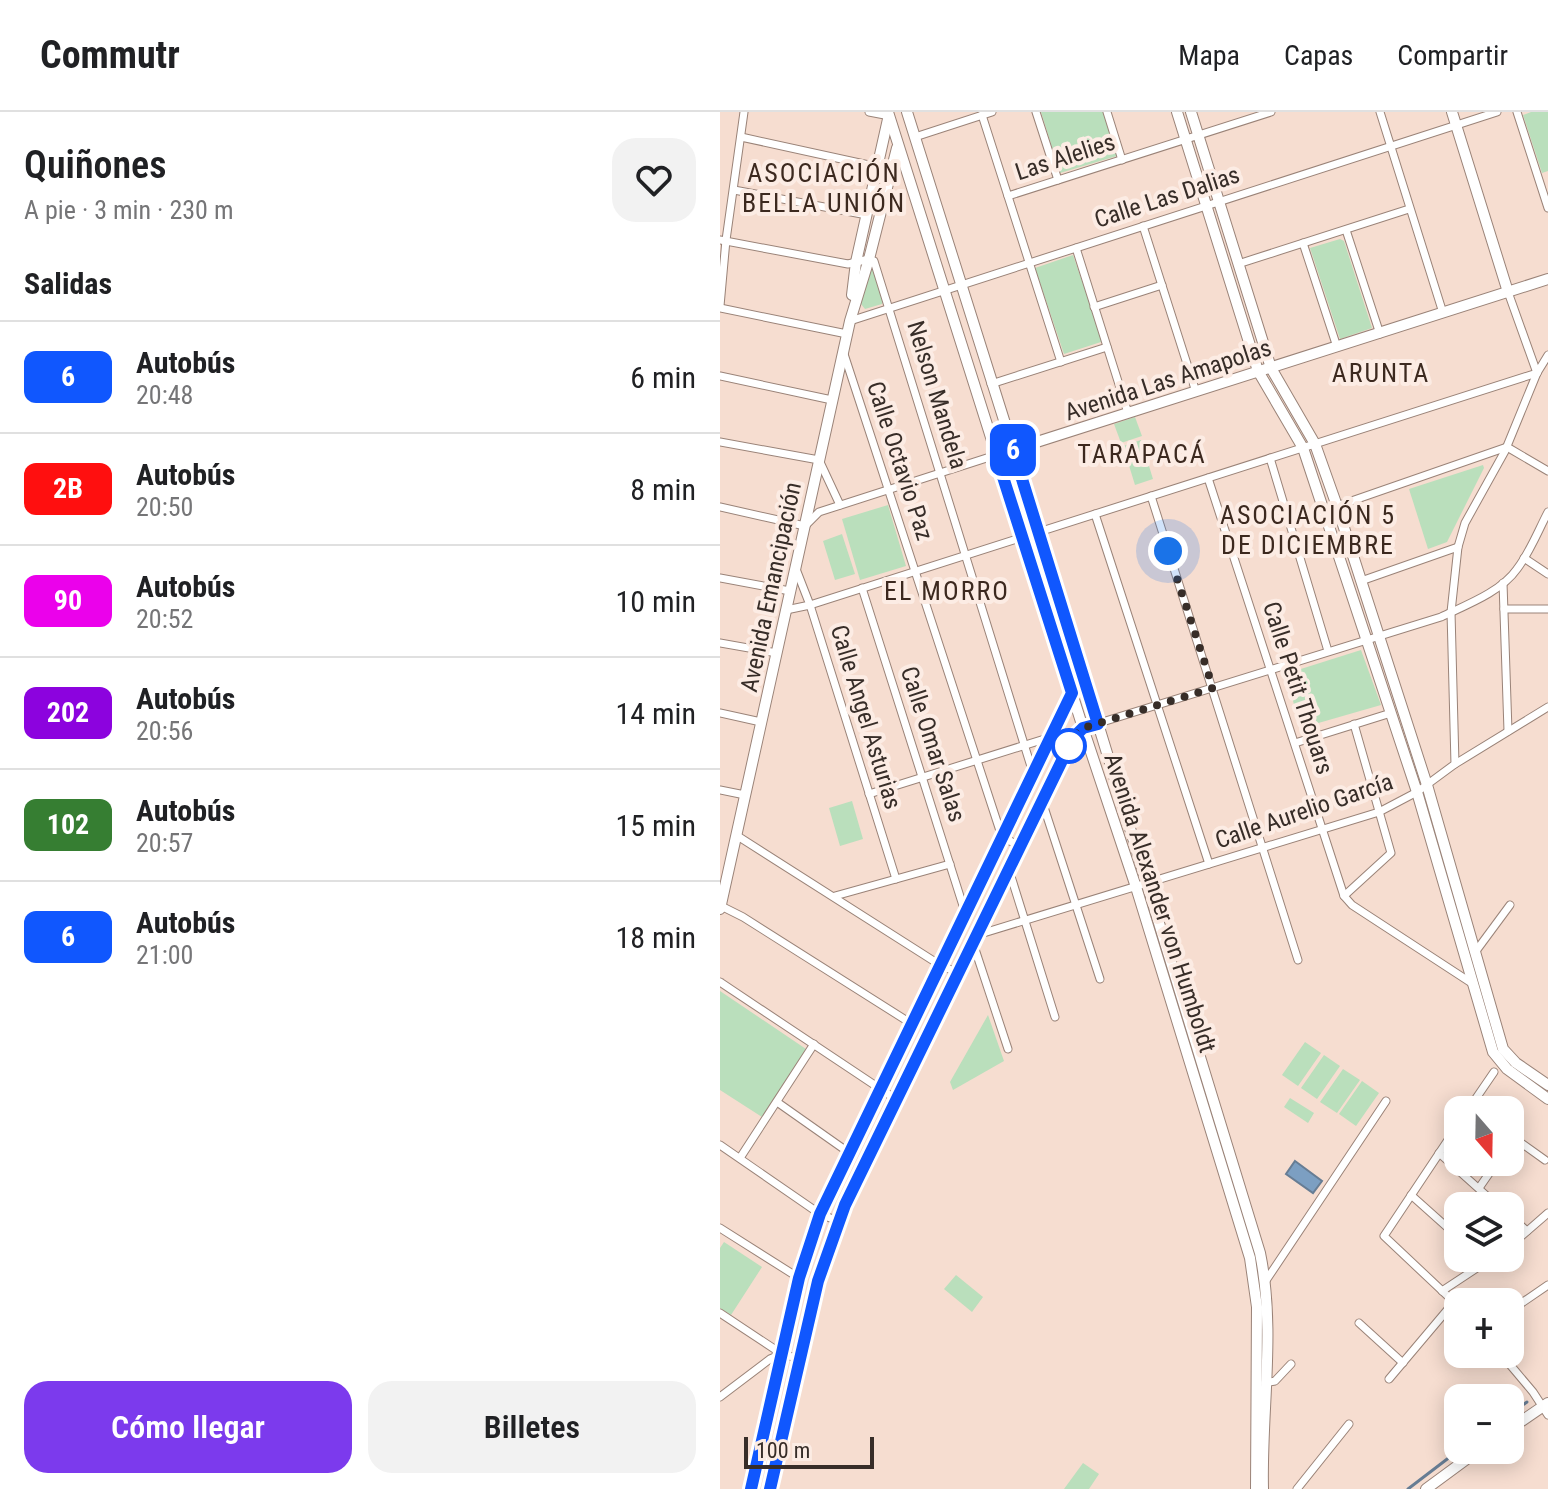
<!DOCTYPE html>
<html lang="es">
<meta charset="utf-8">
<style>
:root{--surface:#fff;--page:#f2f2f2;--text:#202124;--muted:#757577;--line:#e0e0e0;--accent:#7c3aed}
body{margin:0;font-family:"Roboto Condensed",sans-serif;background:var(--page);color:var(--text);height:100vh;display:flex;flex-direction:column;font-size:30px;white-space:nowrap}
*{box-sizing:border-box;margin:0}
p{font-size:26px;color:var(--muted)}
.icon{flex:none;width:44px;height:44px;fill:none;stroke:currentColor;stroke-width:2;stroke-linecap:round;stroke-linejoin:round}
.map{position:relative;flex:1;overflow:hidden}
.side{display:flex;flex-direction:column;background:var(--surface);width:720px}
.side>*{flex:none}
.badge{padding:0 16px;border-radius:12px;font-size:28px;line-height:52px}
.needle{width:52px;rotate:160deg}
.buttons{position:absolute;left:724px;top:984px;display:grid;gap:16px}
.buttons a{display:grid;place-items:center;width:80px;height:80px;border-radius:16px;background:var(--surface);box-shadow:0 4px 20px #0003;font-size:40px}
.scale{position:absolute;left:24px;bottom:20px;width:130px;box-sizing:border-box;padding-left:8px;border:4px solid #372d28;border-top:0;font-size:22px;line-height:28px;white-space:nowrap;color:#372d28;-webkit-text-stroke:6px #fcece4;paint-order:stroke}
.you{position:absolute;width:40px;height:40px;margin:-20px;border:6px solid #fff;border-radius:50%;background:#1a73e8;box-shadow:0 0 0 12px #1a73e833}
.map>.badge{position:absolute;translate:-50% -50%;box-shadow:0 0 0 4px #fff}
h2{padding:0 24px;font-size:30px;line-height:72px}
.round{display:grid;place-items:center;flex:none;width:84px;height:84px;border-radius:24px;background:var(--page)}
.headline{display:flex;align-items:center;justify-content:space-between;height:136px;padding:0 24px}
h1{font-size:38px;font-weight:600;line-height:60px}
.action{display:flex;gap:16px;margin-top:auto;padding:16px 24px}
.action a{flex:1;height:92px;border-radius:24px;background:var(--accent);color:#fff;font-size:32px;font-weight:600;line-height:92px;text-align:center}
.action a+a{background:var(--page);color:var(--text)}
ul{padding:0;list-style:none}
li{display:flex;align-items:center;gap:24px;height:112px;padding:0 24px;border-top:2px solid var(--line)}
li div{flex:1}
li b{display:block;font-size:30px}
li em{font-style:normal}
li .badge{min-width:88px;font-weight:700;text-align:center}
header{display:flex;align-items:center;gap:48px;box-sizing:border-box;height:112px;padding:0 40px;background:var(--surface);border-bottom:2px solid var(--line)}
header strong{font-size:38px}
nav{display:flex;gap:44px;margin-inline-start:auto;font-size:28px}
main{display:flex;flex:1;min-height:0}
.map>svg:first-child{display:block}
</style>
<header>
<strong>Commutr</strong>
<nav><a>Mapa</a><a>Capas</a><a>Compartir</a></nav>
</header>
<main>
<section class="side">
<div class="headline"><div><h1>Quiñones</h1><p>A pie · 3 min · 230 m</p></div><a class="round"><svg class="icon" aria-label="heart" viewBox="0 0 24 24"><path d="M12 20l-8-8c-3-5 5-10 8-4 3-6 11-1 8 4z"/></svg></a></div>
<h2>Salidas</h2>
<ul>
<li><span class="badge" style="background:#1057fe;color:#fff">6</span><div><b>Autobús</b><p>20:48</p></div><em>6 min</em></li>
<li><span class="badge" style="background:#ff0f0f;color:#fff">2B</span><div><b>Autobús</b><p>20:50</p></div><em>8 min</em></li>
<li><span class="badge" style="background:#eb01eb;color:#fff">90</span><div><b>Autobús</b><p>20:52</p></div><em>10 min</em></li>
<li><span class="badge" style="background:#8c03de;color:#fff">202</span><div><b>Autobús</b><p>20:56</p></div><em>14 min</em></li>
<li><span class="badge" style="background:#367e32;color:#fff">102</span><div><b>Autobús</b><p>20:57</p></div><em>15 min</em></li>
<li><span class="badge" style="background:#1057fe;color:#fff">6</span><div><b>Autobús</b><p>21:00</p></div><em>18 min</em></li>
</ul>
<div class="action"><a>Cómo llegar</a><a>Billetes</a></div>
</section>
<div class="map">
<svg width="828" height="1377" viewBox="0 0 828 1377">
<rect width="100%" height="100%" fill="#f6ddd0"/>
<!-- green -->
<g fill="#badfbc">
<polygon points="321,0 383,0 397,44 340,61"/>
<polygon points="811,0 828,0 828,59 822,61 803,3"/>
<polygon points="620,127 624,129 652,216 620,227 590,136"/>
<polygon points="353,143 382,227 381,230 344,242 315,156"/>
<polygon points="150,155 153,155 164,188 162,192 145,197 141,192"/>
<polygon points="415,305 422,324 401,331 394,312"/>
<polygon points="421,328 433,367 415,373 403,334"/>
<polygon points="763,353 764,356 727,430 708,437 689,377"/>
<polygon points="168,393 186,454 140,468 122,407"/>
<polygon points="122,422 135,462 115,468 103,429"/>
<polygon points="641,538 661,593 581,616 565,562"/>
<polygon points="132,689 143,727 120,734 109,696"/>
<polygon points="0,879 86,937 42,1005 0,978"/>
<polygon points="268,903 284,949 233,978 230,970"/>
<polygon points="585,930 601,941 578,974 562,963"/>
<polygon points="604,943 620,954 597,987 581,976"/>
<polygon points="623,957 640,968 617,1001 600,990"/>
<polygon points="642,969 659,981 636,1014 619,1002"/>
<polygon points="570,986 594,1001 588,1011 564,995"/>
<polygon points="4,1130 42,1155 11,1203 0,1196 0,1136"/>
<polygon points="236,1163 263,1185 252,1200 224,1177"/>
<polygon points="363,1351 379,1362 369,1377 344,1377"/>
</g>
<!-- water -->
<polygon fill="#7c9fc2" stroke="#677d94" stroke-width="2" points="575,1049 602,1069 593,1081 566,1062"/>
<g fill="none" stroke-linecap="round" stroke-linejoin="round">
<!-- stream -->
<g stroke="#677d94" stroke-width="3">
<polyline points="790,1302 807,1290"/>
<polyline points="688,1377 739,1338"/>
</g>
<defs>
<g id="street">
<polyline points="149,0 170,4"/>
<polyline points="316,0 338,68"/>
<polyline points="387,0 402,48"/>
<polyline points="660,0 723,201"/>
<polyline points="797,0 828,96"/>
<polyline points="262,3 341,250"/>
<polyline points="21,25 158,55"/>
<polyline points="195,25 272,0"/>
<polyline points="14,78 147,103"/>
<polyline points="288,84 551,0"/>
<polyline points="423,114 476,280"/>
<polyline points="626,118 660,222"/>
<polyline points="0,128 128,152 149,147 154,149 313,661"/>
<polyline points="583,131 617,235"/>
<polyline points="356,136 408,301"/>
<polyline points="518,152 689,97"/>
<polyline points="788,180 817,261"/>
<polyline points="0,194 6,128 24,0"/>
<polyline points="374,195 442,173"/>
<polyline points="0,196 127,222"/>
<polyline points="130,209 777,0"/>
<polyline points="124,242 282,725 300,734"/>
<polyline points="0,264 112,288"/>
<polyline points="271,272 387,235"/>
<polyline points="0,330 99,348 120,393"/>
<polyline points="550,346 608,539"/>
<polyline points="488,366 624,784 632,793 753,872"/>
<polyline points="431,384 578,848"/>
<polyline points="617,394 787,335 828,359"/>
<polyline points="0,395 85,414 99,400 276,343"/>
<polyline points="375,402 489,752"/>
<polyline points="804,446 828,462"/>
<polyline points="76,457 90,493 176,767"/>
<polyline points="0,466 70,479"/>
<polyline points="641,469 738,435"/>
<polyline points="783,471 788,619"/>
<polyline points="142,476 245,800"/>
<polyline points="784,497 828,497"/>
<polyline points="66,498 90,493 817,261"/>
<polyline points="0,531 57,541"/>
<polyline points="0,601 41,610"/>
<path d="M363 616 721 505C746 493 781 480 797 457 810 440 818 419 828 400"/>
<polyline points="575,631 671,601"/>
<polyline points="735,652 828,595"/>
<polyline points="0,678 25,683"/>
<polyline points="149,682 331,625"/>
<polyline points="322,689 380,867"/>
<polyline points="16,723 220,853 238,861"/>
<polyline points="289,758 335,905"/>
<polyline points="115,784 230,752"/>
<polyline points="624,784 671,741 634,612"/>
<polyline points="1,794 23,805 192,912"/>
<polyline points="257,823 659,700 697,680 735,652 731,500 738,435 745,411 785,339 817,261 828,243"/>
<polyline points="253,831 288,937"/>
<polyline points="756,839 790,793"/>
<polyline points="0,870 177,988"/>
<polyline points="57,990 128,1040"/>
<polyline points="748,998 774,960"/>
<polyline points="790,1023 825,1048"/>
<polyline points="0,1033 100,1102 118,1109"/>
<polyline points="719,1041 778,1094"/>
<polyline points="20,1046 94,932"/>
<polyline points="759,1076 777,1050"/>
<polyline points="691,1083 738,1125"/>
<polyline points="790,1104 807,1119"/>
<polyline points="0,1116 79,1166"/>
<polyline points="790,1134 828,1101"/>
<polyline points="545,1170 666,989"/>
<polyline points="722,1179 772,1146"/>
<polyline points="734,1190 664,1124 738,1013"/>
<polyline points="790,1199 828,1173"/>
<polyline points="0,1201 62,1242 80,1247"/>
<polyline points="639,1211 683,1251"/>
<polyline points="781,1242 813,1280 828,1303"/>
<polyline points="669,1267 734,1190 738,1195"/>
<polyline points="545,1271 555,1269 571,1252"/>
<polyline points="0,1285 50,1247 62,1242"/>
<polyline points="577,1377 629,1312"/>
</g>
<g id="secondary">
<polyline points="168,0 363,616 416,775 530,1146 537,1195 536,1377"/>
<path d="M187 0 323 432 540 1141C556 1219 541 1299 543 1377"/>
<polyline points="457,0 538,259 583,336 697,680 773,940 787,957 828,987"/>
<polyline points="471,0 551,256 595,332 617,394 707,673 783,937 796,951 828,973"/>
<polyline points="732,0 788,180"/>
<polyline points="132,183 136,150 168,7"/>
<polyline points="276,343 828,167"/>
<polyline points="0,797 130,209 149,147 177,36"/>
<polyline points="790,1317 828,1291"/>
<polyline points="31,1377 79,1166 100,1102 352,581"/>
<polyline points="50,1377 98,1169 125,1093 353,626 363,616"/>
<polyline points="706,1377 759,1338"/>
</g>
</defs>
<!-- street casing -->
<use href="#street" stroke="#9a8378" stroke-width="9"/>
<!-- secondary casing -->
<use href="#secondary" stroke="#9a8378" stroke-width="12"/>
<!-- street -->
<use href="#street" stroke="#fff" stroke-width="7"/>
<!-- secondary -->
<use href="#secondary" stroke="#fff" stroke-width="10"/>
</g>
<g fill="none" stroke-linecap="round" stroke-linejoin="round">
<defs>
<polyline id="line" points="31,1377 79,1166 100,1102 352,581 276,343 293,338 378,612 363,616 353,626 125,1093 98,1169 50,1377"/>
</defs>
<!-- line casing -->
<use href="#line" stroke="#fff" stroke-width="18"/>
<!-- line -->
<use href="#line" stroke="#1057fe" stroke-width="12"/>
<!-- walk -->
<polyline stroke="#372d28" stroke-width="8" stroke-dasharray="0 14.4" points="349,634 356,621 363,616 493,576 448,439"/>
</g>
<!-- markers -->
<circle fill="#fff" stroke="#1057fe" stroke-width="4" cx="349" cy="634" r="16"/>
<g text-anchor="middle" dominant-baseline="central" stroke-width="8" stroke-linejoin="round" paint-order="stroke">
<!-- street labels -->
<g font-size="24" fill="#372d28" stroke="#fcece4">
<text transform="translate(345 45) rotate(-18)">Las Alelies</text>
<text transform="translate(447 85) rotate(-18)">Calle Las Dalias</text>
<text transform="translate(448 268) rotate(-18)">Avenida Las Amapolas</text>
<text transform="translate(217 283) rotate(73)">Nelson Mandela</text>
<text transform="translate(180 349) rotate(72)">Calle Octavio Paz</text>
<text transform="translate(51 475) rotate(-78)">Avenida Emancipación</text>
<text transform="translate(578 576) rotate(72)">Calle Petit Thouars</text>
<text transform="translate(146 605) rotate(73)">Calle Angel Asturias</text>
<text transform="translate(213 632) rotate(72)">Calle Omar Salas</text>
<text transform="translate(584 699) rotate(-19)">Calle Aurelio García</text>
<text transform="translate(440 791) rotate(72)">Avenida Alexander von Humboldt</text>
</g>
<!-- neighbourhood labels -->
<g font-size="26" letter-spacing="2" fill="#3c291f" stroke="#fcece4">
<text x="104" y="61">ASOCIACIÓN<tspan x="104" dy="30">BELLA UNIÓN</tspan></text>
<text x="661" y="261">ARUNTA</text>
<text x="422" y="342">TARAPACÁ</text>
<text x="588" y="403">ASOCIACIÓN 5<tspan x="588" dy="30">DE DICIEMBRE</tspan></text>
<text x="227" y="479">EL MORRO</text>
</g>
</g>
</svg>
<div class="buttons">
<a><svg class="needle" viewBox="-14 -14 28 28"><path d="M0-13l5 13h-10z" fill="#e53935"/><path d="M0 13l5-13h-10z" fill="#757577"/></svg></a>
<a><svg class="icon" aria-label="layers" viewBox="0 0 24 24"><path d="M12 4l9 5-9 5-9-5zM3 14l9 5 9-5"/></svg></a>
<a>+</a>
<a>−</a>
</div>
<div class="scale">100 m</div>
<div class="you" style="left:448px;top:439px"></div>
<b class="badge" style="left:293px;top:338px;background:#1057fe;color:#fff">6</b>
</div>
</main>
